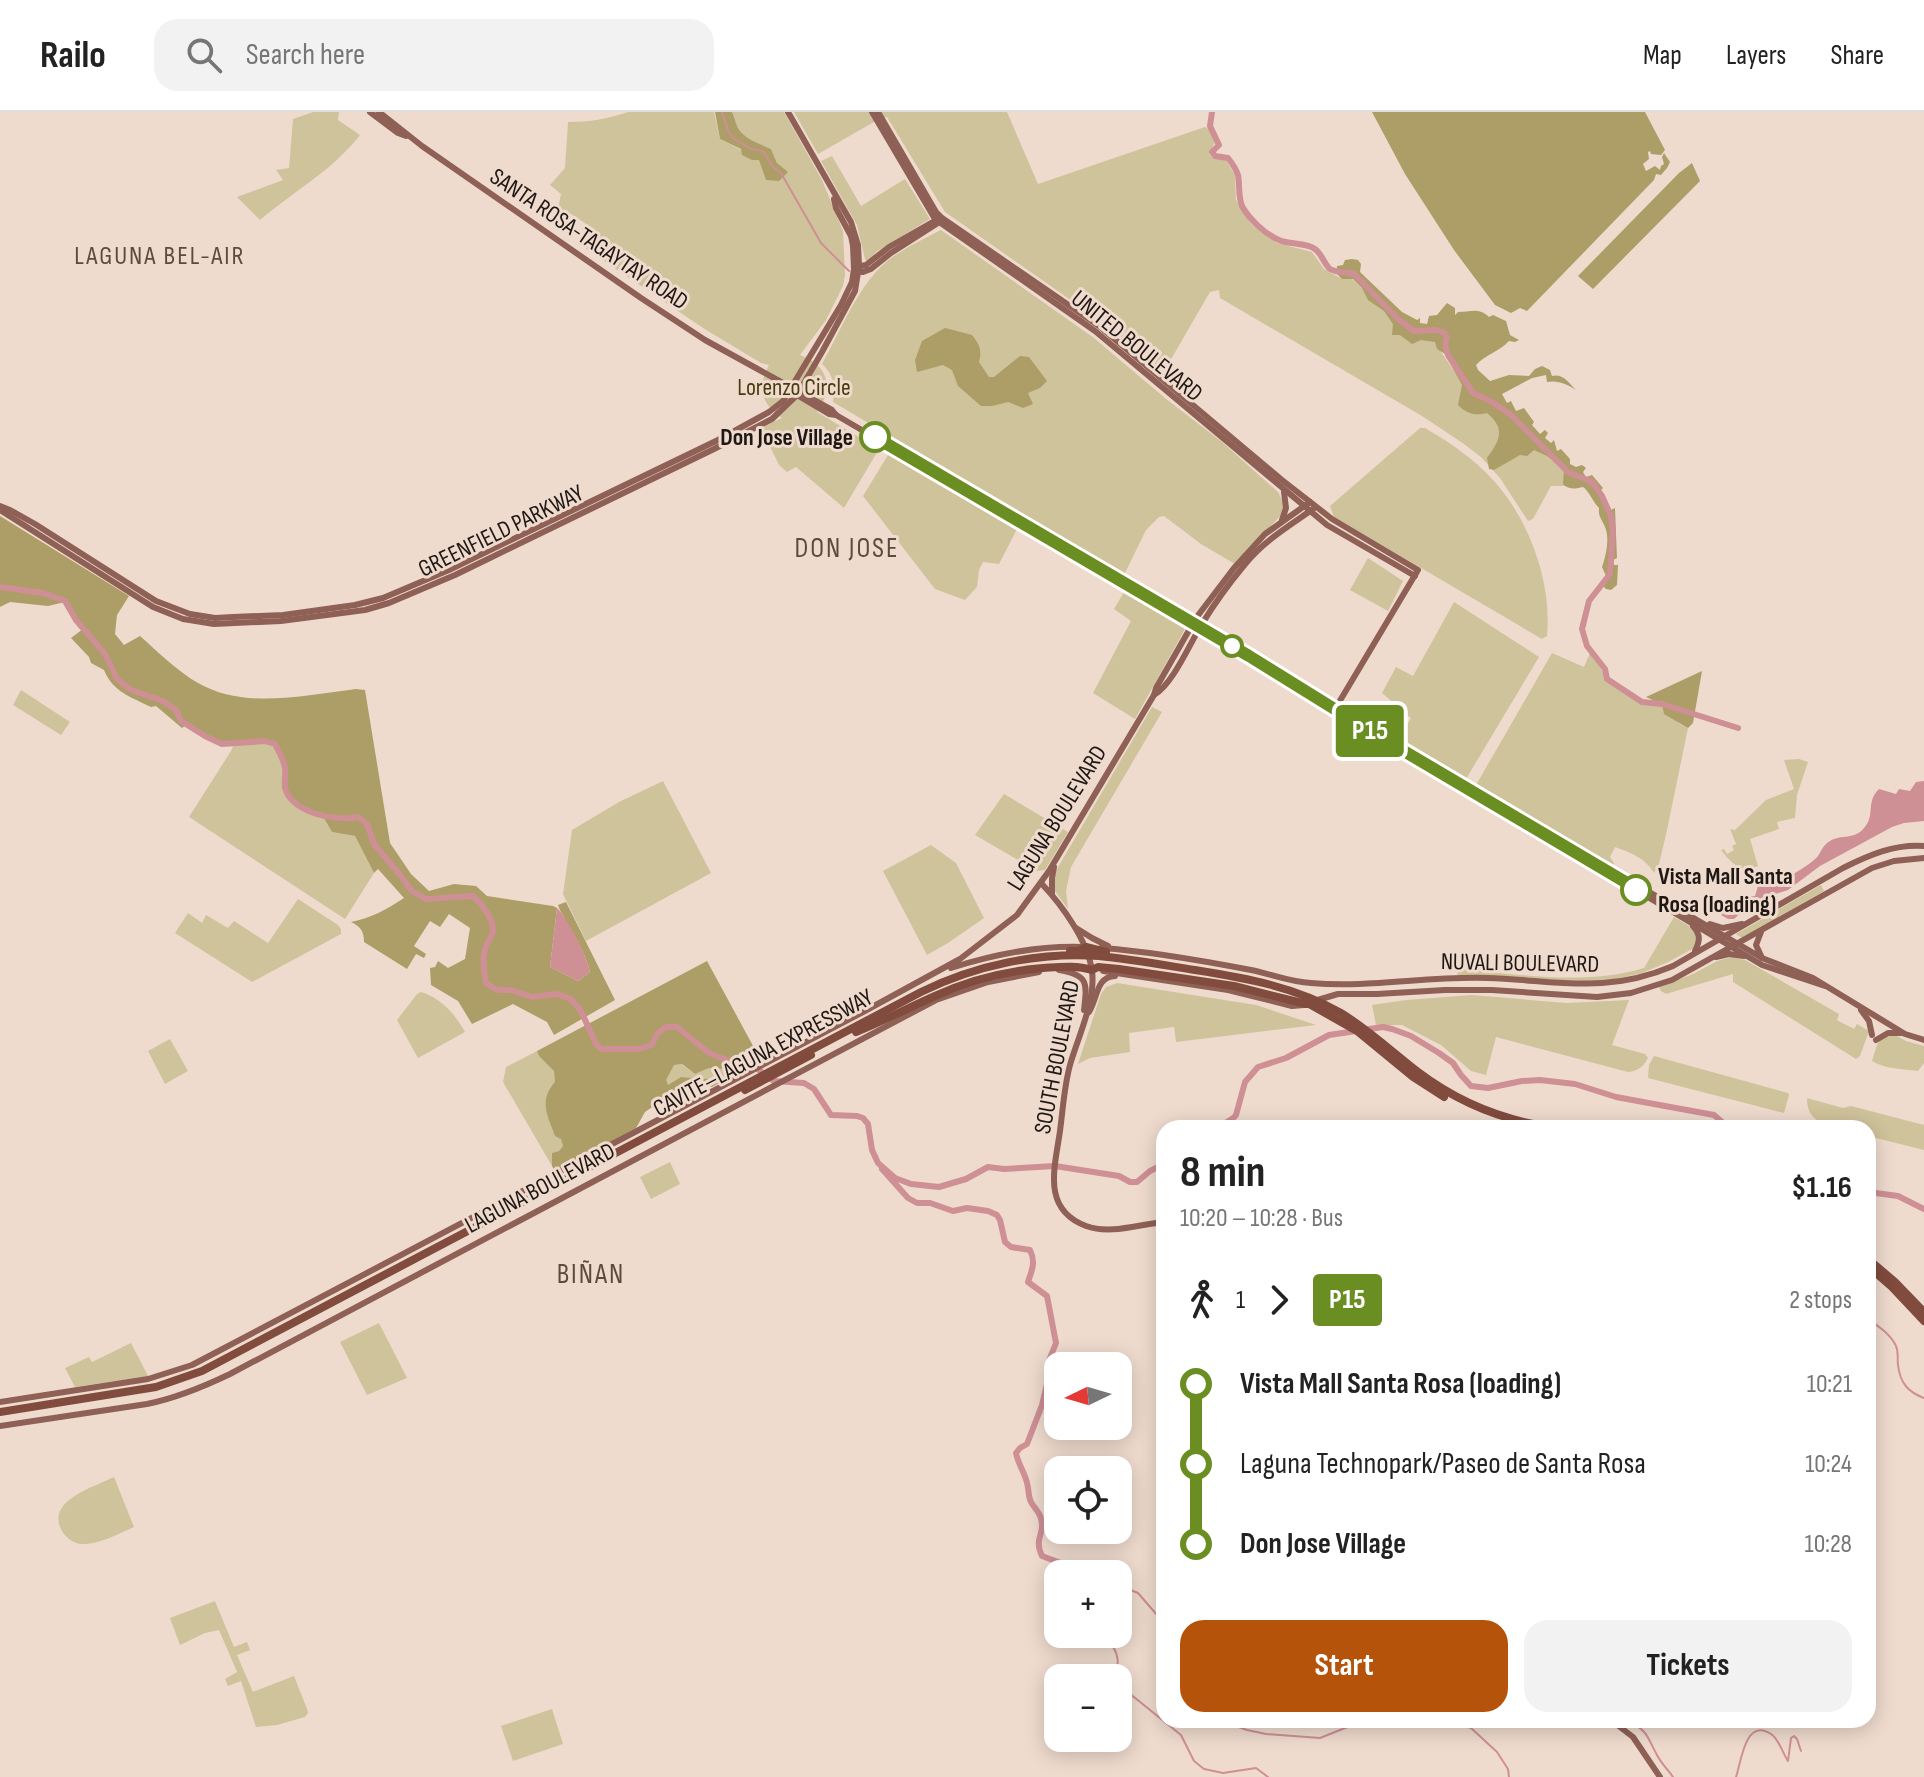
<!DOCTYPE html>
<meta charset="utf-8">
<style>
:root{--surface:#fff;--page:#f2f2f2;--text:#222;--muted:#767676;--line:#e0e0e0;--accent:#b45309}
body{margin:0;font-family:"Sofia Sans Condensed",sans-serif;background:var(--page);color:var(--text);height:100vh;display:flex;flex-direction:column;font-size:30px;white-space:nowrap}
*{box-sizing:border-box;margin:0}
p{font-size:26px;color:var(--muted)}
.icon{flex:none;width:44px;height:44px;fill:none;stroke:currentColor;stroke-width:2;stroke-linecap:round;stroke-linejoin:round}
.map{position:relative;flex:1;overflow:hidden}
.side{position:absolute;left:1156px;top:1008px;width:720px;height:608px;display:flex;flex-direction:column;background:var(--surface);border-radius:24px;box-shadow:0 4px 20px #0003}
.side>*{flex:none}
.badge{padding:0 16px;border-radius:6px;font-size:28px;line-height:52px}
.needle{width:52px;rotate:265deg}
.buttons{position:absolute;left:1044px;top:1240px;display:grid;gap:16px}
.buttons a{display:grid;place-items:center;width:88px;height:88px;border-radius:16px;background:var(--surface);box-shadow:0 4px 20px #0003;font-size:40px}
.map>.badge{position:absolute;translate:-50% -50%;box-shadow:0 0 0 4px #fff}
.legs{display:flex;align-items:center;gap:12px;height:88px;padding:0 24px;font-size:26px}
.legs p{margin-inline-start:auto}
.head{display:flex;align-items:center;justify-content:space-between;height:136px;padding:0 24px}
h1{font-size:44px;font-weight:700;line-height:60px}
.primary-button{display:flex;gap:16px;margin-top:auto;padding:16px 24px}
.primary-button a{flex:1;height:92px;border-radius:24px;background:var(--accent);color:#fff;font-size:32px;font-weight:700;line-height:92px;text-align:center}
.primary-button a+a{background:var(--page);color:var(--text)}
ul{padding:0 24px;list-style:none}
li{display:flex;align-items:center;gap:28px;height:80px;font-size:30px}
li i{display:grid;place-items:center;width:12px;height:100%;margin:0 10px;background:currentColor}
li i::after{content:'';width:20px;height:20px;margin:-10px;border:6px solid;border-radius:50%;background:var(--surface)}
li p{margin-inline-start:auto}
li:first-child i{background:linear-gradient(#0000 50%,currentColor 0)}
li:last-child i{background:linear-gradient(currentColor 50%,#0000 0)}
header{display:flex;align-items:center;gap:48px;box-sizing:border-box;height:112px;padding:0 40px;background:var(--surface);border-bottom:2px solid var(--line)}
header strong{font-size:38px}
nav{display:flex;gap:44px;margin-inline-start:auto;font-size:28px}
.search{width:560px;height:72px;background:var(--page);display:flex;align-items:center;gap:20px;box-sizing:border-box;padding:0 28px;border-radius:24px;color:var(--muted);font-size:30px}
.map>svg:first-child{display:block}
</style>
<header>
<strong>Railo</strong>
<div class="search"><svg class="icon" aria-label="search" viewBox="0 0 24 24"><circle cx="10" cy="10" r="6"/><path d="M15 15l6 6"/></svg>Search here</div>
<nav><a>Map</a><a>Layers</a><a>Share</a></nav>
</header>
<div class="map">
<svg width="1924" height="1665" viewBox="0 0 1924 1665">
<rect width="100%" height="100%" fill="#efdbce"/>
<!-- green -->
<g fill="#cfc39b">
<path d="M313 0H339L338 8 360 23C333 58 294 79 260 108L237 85 283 68 276 58 289 56 293 7Z"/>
<path d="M628 0H714L720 27 759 47 777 51 771 37C759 31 749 29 740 19 736 14 735 6 732 0H784L822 68 843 119 845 163 843 174 826 208 800 243C829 253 834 277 817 300L879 337 844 396 796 355 787 360 779 353 761 316 782 306C761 293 757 274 769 253L761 251 703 216 585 136 594 117 571 102 558 97 561 82 550 73 565 56 568 10C589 10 607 7 628 0Z"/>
<polygon points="794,0 1007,0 1038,72 1205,15 1210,18 1215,30 1209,42 1213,46 1226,48 1235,63 1236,88 1251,112 1277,131 1312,140 1324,157 1342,167 1352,167 1411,222 1443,225 1441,240 1473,286 1511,303 1568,360 1576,374 1551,374 1533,407 1528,409 1500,366 1482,346 1464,332 1422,304 1220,186 1219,178 1210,180 1163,261 1112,217 945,100 887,5 874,10 818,42"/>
<polygon points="832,44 861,94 905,67 930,107 876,140 867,150 865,147 857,113 821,49"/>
<path d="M941 118 1094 226 1165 286 1222 330 1278 380 1283 390V401L1235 452 1201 432 1164 404 1159 405 1146 418 1124 463 833 290C835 275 834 263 822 252 840 220 858 174 886 150 902 137 922 128 941 118Z"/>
<path d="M1420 316H1425C1451 331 1474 347 1494 369 1530 409 1552 471 1547 524L1542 527 1334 405 1330 394Z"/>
<polygon points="888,343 1017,417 999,452 983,450 979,458 977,475 965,488 935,477 863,384"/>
<polygon points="1368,446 1403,469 1388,499 1350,478"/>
<polygon points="1124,480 1185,517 1135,607 1093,581 1131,509 1114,497"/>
<polygon points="1454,490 1539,545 1466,667 1398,629 1411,606 1382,581 1396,555 1413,564"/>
<path d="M1552 541 1584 555 1590 541 1610 570 1642 590 1662 592 1680 612 1688 616 1667 718 1659 752 1654 761C1645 746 1632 741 1615 735L1610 745 1614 751 1613 755 1476 673Z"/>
<polygon points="21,578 70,610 61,623 13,593"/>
<polygon points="1152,595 1162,600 1071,755 1066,779 1068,797 1055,779 1054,762"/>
<polygon points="265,629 275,632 285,656 284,673 298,695 322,703 332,720 355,724 374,761 345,807 189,705 231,639 234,632"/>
<path d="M1799 647 1808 650 1797 683 1795 706 1777 710 1779 717 1750 727 1758 754 1754 756V759C1739 758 1730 750 1721 738L1724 737 1727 742 1734 738 1732 734 1736 732 1730 717 1735 718 1766 688 1794 677 1784 648Z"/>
<polygon points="663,669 711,761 586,829 563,782 572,718 619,690"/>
<polygon points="1004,682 1068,720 1045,758 1037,759 975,723"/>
<polygon points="931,733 956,751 984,806 948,831 927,843 883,759"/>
<polygon points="1821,773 1824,779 1742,826 1736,822"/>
<polygon points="298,787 338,813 341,817 341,822 252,870 175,821 188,801 202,811 206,803 228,816 234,809 268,831"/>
<path d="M1674 805 1694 817 1698 824 1694 836 1668 850 1642 861 1615 867 1586 869 1457 864 1458 857C1520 862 1584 874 1644 856Z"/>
<polygon points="1732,845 1745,848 1839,902 1837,908 1854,917 1857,912 1869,919 1860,944 1856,947 1733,870 1733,862 1666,882 1661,879 1659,875 1693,862 1717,849"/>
<polygon points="1117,871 1256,893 1316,913 1176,930 1174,915 1129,921 1130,940 1090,946 1078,952 1101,882 1106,875"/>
<path d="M421 880C440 885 456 903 465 920L418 946 397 908 417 882Z"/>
<path d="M1472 883 1566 891 1629 888 1612 933 1645 942 1648 946C1644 954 1638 959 1628 960L1496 925 1486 963 1471 959 1441 933 1402 913H1376L1372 893 1406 888Z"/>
<path d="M1895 923 1906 929 1924 934V951L1918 959C1903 957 1885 957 1872 949 1878 932 1876 925 1895 923Z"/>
<polygon points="170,927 188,959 165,972 148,939"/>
<polygon points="537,939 539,944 554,958 563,1034 559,1039 552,1041 552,1054 503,970 506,955"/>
<polygon points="1654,944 1788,981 1789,983 1784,1001 1648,966 1649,953"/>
<polygon points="681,952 695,962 709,956 744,958 724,968 681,965 668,974 665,968 674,953"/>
<path d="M1807 986 1843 996 1851 994 1924 1013V1038L1868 1024V1016C1845 1016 1806 1019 1807 986Z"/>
<polygon points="670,1050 680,1072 651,1087 640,1065"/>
<polygon points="379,1211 407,1266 367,1283 340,1230"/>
<polygon points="131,1231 148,1264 75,1275 65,1256 89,1245 92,1250"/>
<path d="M114 1365 134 1415C120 1421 102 1431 86 1432 77 1433 70 1429 64 1422 41 1390 94 1375 114 1365Z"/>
<polygon points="215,1489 234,1535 247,1530 250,1538 237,1543 253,1580 294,1564 307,1597 308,1601 305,1605 277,1613 256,1615 241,1569 228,1574 225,1567 237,1560 219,1518 205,1521 180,1533 170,1506"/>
<polygon points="552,1597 563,1632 513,1649 501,1614"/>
</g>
<!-- forest -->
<g fill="#ad9d66">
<path d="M715 0H732C735 6 736 14 740 19 749 29 759 31 771 37L777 51 788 60 779 69 766 68 759 48H752L742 43 741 37 720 27Z"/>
<polygon points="1372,0 1645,0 1665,38 1661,43 1651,42 1650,39 1648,40 1649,47 1643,52 1646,59 1655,54 1660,58 1661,54 1664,52 1662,45 1664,41 1670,50 1667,56 1661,63 1656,62 1654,68 1527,199 1520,196 1511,201 1495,193 1454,138 1405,62"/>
<polygon points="1692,51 1700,69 1593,177 1578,164 1679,61"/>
<path d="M1352 147 1358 148 1361 152 1360 160 1402 200 1417 208 1420 206V211L1427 212 1429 204 1437 203 1447 191 1455 196V203L1458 200C1470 200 1479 195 1489 205L1493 203 1506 209 1510 223 1519 228 1515 230 1509 229C1499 240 1486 242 1476 253L1478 258 1490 269 1509 263 1529 264 1535 257 1542 254 1550 258 1552 264C1563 261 1569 271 1576 278 1567 272 1558 268 1547 270L1546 263 1532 266 1502 282 1507 291 1511 289 1516 299 1524 296 1534 310 1532 313 1540 322 1545 318 1548 321 1545 326 1551 331 1554 328 1557 339 1561 337 1570 347V352L1576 355 1582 353 1586 356 1583 360 1586 365 1592 363 1603 376 1601 378 1611 398 1615 396 1617 446 1613 448 1614 453H1618L1617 473 1611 478 1606 477 1603 474 1606 464 1602 455C1606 443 1610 427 1605 415 1602 407 1598 405 1599 396 1592 389 1590 380 1583 375 1575 377 1569 378 1563 372L1564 356 1547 344 1534 338 1527 344 1520 343 1494 358 1489 357 1487 346C1500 328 1506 317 1487 301 1475 304 1467 302 1458 293L1462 273 1445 242 1437 237 1435 230 1421 228 1412 232 1400 223H1392L1393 212 1384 199 1368 188 1362 176 1353 167H1342L1337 162V154L1343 153 1345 148Z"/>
<path d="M945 216 972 223C980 233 982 238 979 250L989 265H994L1020 244 1029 245 1047 269 1040 276 1028 281 1033 292 1023 296 1008 290 992 294H981L958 274 952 258 943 253 917 260 915 248 922 229Z"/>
<path d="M0 404 129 484 117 503 115 522 124 533 140 524C158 540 177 559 198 571 245 598 305 583 356 577L365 578 390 731 411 762 429 779 454 772 476 774 487 784 553 794 557 796 550 855 578 869 590 860C586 843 576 826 567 811 564 804 560 800 558 793L566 790 615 888 554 923 547 910 513 892 472 912 458 889 431 873 430 856 435 855 438 849 448 856 465 847 470 816 449 802 440 815 430 809 414 834 426 842 424 846 416 842 407 857 364 830C364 819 361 815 351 810 371 806 386 798 404 786L378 757 374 761 355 724 332 720 322 703 298 695 289 685 284 673 285 656 275 632 265 629 222 632 187 612 182 616 156 594 151 595C131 585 113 580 104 558L91 551 89 545 71 526 83 517 65 490 48 494 10 490 0 495Z"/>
<polygon points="1702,559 1693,611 1688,616 1664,602 1662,592 1646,585"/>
<path d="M707 849 758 943 769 944 744 958 709 956 695 962 682 952 674 953 666 968 668 973 681 965 724 968 712 975 696 973 658 991 645 1000 636 1016 555 1060 552 1054V1041L559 1039 563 1034 561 1027 555 1024C548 1004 538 989 555 970L554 959 539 944 537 939Z"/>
</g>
<!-- water -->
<g fill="#ce8f95">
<path d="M1924 669V709L1904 711 1892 715 1820 754 1788 778 1772 783 1756 794 1744 798 1734 807H1728L1721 803 1726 792 1733 793 1736 789H1744L1748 785 1755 784 1758 774C1759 774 1769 774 1770 773 1780 771 1812 752 1818 744 1822 738 1823 733 1830 729 1841 722 1855 728 1864 716 1876 702 1865 691 1879 677L1896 682 1899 677 1910 679 1916 670Z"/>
<path d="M557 796C570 810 585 841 590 860L578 869 550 855Z"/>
</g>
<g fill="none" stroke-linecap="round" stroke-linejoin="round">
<!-- stream -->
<g stroke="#ce8f95" stroke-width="2">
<polyline points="722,0 729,21 733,26 751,37 763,39 773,55 781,61 821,131 849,159"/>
<path d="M1868 1208C1878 1213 1891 1223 1896 1234 1899 1241 1897 1247 1898 1253 1900 1271 1908 1280 1924 1286"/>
<polyline points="1118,1473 1138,1481 1164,1511"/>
<path d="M1105 1522C1115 1537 1122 1546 1115 1564L1116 1566"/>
<polyline points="1118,1568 1124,1577 1181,1623 1194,1649 1204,1657 1223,1661 1256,1656 1268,1665"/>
<polyline points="1229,1608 1233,1613 1247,1618 1266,1622 1320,1626 1350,1614 1389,1608 1418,1608"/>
<polyline points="1442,1608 1471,1616 1497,1640 1508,1657 1509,1665"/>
<path d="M1627 1608C1649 1620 1646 1623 1657 1643 1661 1651 1668 1658 1673 1665"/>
<polyline points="1472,1615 1479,1608"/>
<path d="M1736 1665C1741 1651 1745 1605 1771 1622 1779 1627 1783 1642 1788 1649L1791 1626 1794 1624 1797 1627 1801 1639"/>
</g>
<!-- river -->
<g stroke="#ce8f95" stroke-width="6">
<path d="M1212 0 1210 14 1219 33 1212 40 1215 44 1228 46C1232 51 1236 57 1238 63 1240 73 1238 84 1242 94 1249 107 1265 122 1279 128 1290 133 1305 130 1315 137 1322 142 1324 152 1330 157 1337 161 1347 160 1354 162L1398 207 1414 219 1436 218 1445 221 1447 226 1445 233 1448 243 1473 281 1492 290 1511 303 1568 360 1592 370 1602 384 1611 404 1613 419 1610 462 1589 489 1582 517 1587 534 1605 557 1607 567 1642 590 1662 592 1738 616"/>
<path d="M0 475 43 481 65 489 76 508 105 542 117 567 131 578 163 589 176 598 181 609 205 624 222 632 265 629 275 632C279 640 284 648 285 656 286 663 284 669 285 676 292 701 336 710 358 705L367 712 374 732 401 764 412 779 426 787 473 784C482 792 493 806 493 819 492 825 487 831 485 837 482 848 484 859 486 871L497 878H511L532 885 557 882 571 887 581 899 596 932 601 937H639L652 933 657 922 666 915H677L709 941 732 950H748L774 969 804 971 814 977 831 1003 857 1004 863 1006 868 1012 872 1038 878 1051 895 1066 911 1072 939 1075 966 1067 988 1055 1004 1057 1055 1054 1119 1064 1130 1070H1137L1150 1059 1164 1052"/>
<path d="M1218 1016C1224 1010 1231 1010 1236 1003L1245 970 1258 955 1286 946 1329 923 1383 915 1392 917 1411 924 1439 941 1453 951 1461 963 1471 974 1488 976 1522 969 1540 968 1575 972 1616 985 1714 1003 1729 1016"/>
<path d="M882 1057 908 1086 917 1091H930L953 1099 967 1096 988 1099 997 1103 1000 1108 1005 1130 1011 1135 1030 1138C1036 1150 1032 1158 1028 1170L1047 1184 1056 1231 1050 1246 1048 1268 1042 1293 1027 1332 1020 1336 1016 1341C1018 1352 1025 1361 1027 1371 1029 1378 1028 1384 1031 1390 1034 1396 1040 1400 1041 1407 1046 1422 1033 1425 1042 1444L1074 1456 1078 1462"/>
<polyline points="1868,1080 1898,1084 1924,1097"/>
</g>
<!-- major -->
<g stroke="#8f6055" stroke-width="6">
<polyline points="370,0 398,21 406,24"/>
<polyline points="379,0 422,34 641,186 705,228 832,298 836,303 1249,544 1392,632 1627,771 1636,778 1762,853 1825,874"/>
<polyline points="872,0 935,107 1095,219 1327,413 1415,464"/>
<polyline points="878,0 936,100 942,106 1099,214 1282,368 1332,407 1418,458 1335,597"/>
<polyline points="856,155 866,153 889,135 938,107"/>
<polyline points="856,159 863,160 871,157 891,141 941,109"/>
<polyline points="797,283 829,302 836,303"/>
<polyline points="0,394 10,398 35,412 156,489 190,502 215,506 233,505 283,503 355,493 383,486 449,458 718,328 769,300 783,289 841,193 852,170 854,157 853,134 851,124 836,96 834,87"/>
<polyline points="0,398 153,495 183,507 214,512 281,509 365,498 389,491 455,463 714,337 772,307 797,283 822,240 855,179 859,154 858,133 851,110 788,0"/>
<polyline points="1282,408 1286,396 1284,380"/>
<path d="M1154 583C1173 572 1190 531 1202 512 1214 492 1231 469 1246 451 1265 428 1289 414 1313 397"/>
<path d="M1041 771C1062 793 1088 829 1092 859 1096 888 1078 925 1070 953 1064 975 1063 997 1060 1019 1055 1055 1041 1097 1086 1114 1111 1123 1139 1112 1164 1110"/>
<polyline points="1631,772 1639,774 1762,846 1813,866 1905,922 1924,928"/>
<polyline points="1052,782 1052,766 1054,755"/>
<polyline points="1710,812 1723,816 1742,812"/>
<path d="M1693 814C1701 823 1700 829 1695 839"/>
<polyline points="1076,816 1092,826 1108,834"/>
<polyline points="1761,820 1756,833 1762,846"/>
<path d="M1101 836C1148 839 1204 849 1251 858 1271 862 1290 870 1311 871 1369 876 1428 864 1487 866 1556 868 1605 883 1673 854L1843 756C1869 743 1894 732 1924 734"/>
<polyline points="1716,845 1729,842 1744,844"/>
<path d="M951 856C995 842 1040 833 1085 835"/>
<path d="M1059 858C1089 863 1087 871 1084 898"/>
<polyline points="1103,859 1228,878 1292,894 1304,893"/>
<polyline points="1314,889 1338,882 1377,882 1445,878 1492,878 1597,885 1631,881 1672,868 1872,756 1894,749 1924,746"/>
<polyline points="1861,898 1869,909 1872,923"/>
<path d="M1089 900C1098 885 1096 865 1115 864"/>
<polyline points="1876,928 1888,921 1902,921"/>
<polyline points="0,1290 148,1267 192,1253 863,900 960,847 1017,803 1049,759 1154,583 1156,576 1196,506 1234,456 1265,422 1310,390"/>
<path d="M0 1314 147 1292C177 1286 203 1275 230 1262L936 888 988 870 1039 860"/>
<polyline points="1611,1608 1633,1625 1660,1665"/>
</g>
<!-- highway -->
<g stroke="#814b3e" stroke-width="8">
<polyline points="1070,839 1079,839 1086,835 1106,840"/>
<polyline points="1304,889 1357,919 1413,965 1444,985"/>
<path d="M856 920C883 909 908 896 935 884 969 868 1006 859 1043 856 1060 855 1076 853 1092 858L1098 855 1119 857 1234 874 1306 892"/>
<polyline points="745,978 811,943"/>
<polyline points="1868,1147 1895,1170 1924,1200"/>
<polyline points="1868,1154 1892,1175 1924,1209"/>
<path d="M0 1300 156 1275 202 1259 921 880C976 853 1038 840 1099 844 1131 847 1163 853 1195 858 1246 866 1296 875 1341 901 1369 918 1392 940 1418 960 1459 991 1507 1010 1558 1016"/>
</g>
</g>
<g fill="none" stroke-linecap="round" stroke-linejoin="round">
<defs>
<polyline id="line-1" points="875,325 1249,544 1370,619 1627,771 1636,778"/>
</defs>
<!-- line-1 casing -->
<use href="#line-1" stroke="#fff" stroke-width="18"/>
<!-- line-1 -->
<use href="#line-1" stroke="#6b8e23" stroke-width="12"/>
</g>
<!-- markers -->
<g fill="#fff" stroke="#6b8e23" stroke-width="4">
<circle cx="875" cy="325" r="14"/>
<circle cx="1232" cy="534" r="10"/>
<circle cx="1636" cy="778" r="14"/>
</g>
<g text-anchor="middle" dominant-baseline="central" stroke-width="6" stroke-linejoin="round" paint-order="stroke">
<!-- street labels -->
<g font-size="24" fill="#1e1713" stroke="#efdbce">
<text transform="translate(589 127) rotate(34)">SANTA ROSA-TAGAYTAY ROAD</text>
<text transform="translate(1137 234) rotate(39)">UNITED BOULEVARD</text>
<text transform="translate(501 419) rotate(-26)">GREENFIELD PARKWAY</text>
<text transform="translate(1057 706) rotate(-58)">LAGUNA BOULEVARD</text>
<text transform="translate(1520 851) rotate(1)">NUVALI BOULEVARD</text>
<text transform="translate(763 941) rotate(-28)">CAVITE–LAGUNA EXPRESSWAY</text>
<text transform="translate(1057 945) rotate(-79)">SOUTH BOULEVARD</text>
<text transform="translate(540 1076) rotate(-28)">LAGUNA BOULEVARD</text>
</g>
<!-- park labels -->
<g font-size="24" fill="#483c0e" stroke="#efdbce">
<text x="794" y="275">Lorenzo Circle</text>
</g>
<!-- stop labels -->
<g font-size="24" font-weight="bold" fill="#1e1713" stroke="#efdbce" text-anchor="end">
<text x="853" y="325">Don Jose Village</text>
<text x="1658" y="764" text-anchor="start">Vista Mall Santa<tspan x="1658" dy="28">Rosa (loading)</tspan></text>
</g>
<!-- neighbourhood labels -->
<g font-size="26" letter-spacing="2" fill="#5b4a40" stroke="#efdbce">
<text x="160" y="144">LAGUNA BEL-AIR</text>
</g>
<!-- quarter labels -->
<g font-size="28" letter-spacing="2" fill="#5b4a40" stroke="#efdbce">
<text x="847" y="436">DON JOSE</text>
<text x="591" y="1162">BIÑAN</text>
</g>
</g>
</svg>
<div class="buttons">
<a><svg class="needle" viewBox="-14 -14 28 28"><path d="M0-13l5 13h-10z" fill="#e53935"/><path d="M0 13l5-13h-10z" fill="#767676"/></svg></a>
<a><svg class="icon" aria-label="locate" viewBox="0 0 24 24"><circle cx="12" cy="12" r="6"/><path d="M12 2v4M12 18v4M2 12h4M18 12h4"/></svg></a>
<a>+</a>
<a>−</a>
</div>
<b class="badge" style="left:1370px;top:619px;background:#6b8e23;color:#fff">P15</b>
<section class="side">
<div class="head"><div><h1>8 min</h1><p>10:20 – 10:28 · Bus</p></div><b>$1.16</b></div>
<div class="legs"><svg class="icon" aria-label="walk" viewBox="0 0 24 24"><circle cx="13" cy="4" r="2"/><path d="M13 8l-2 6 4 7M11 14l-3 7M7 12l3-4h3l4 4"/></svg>1<svg class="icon" aria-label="forward" viewBox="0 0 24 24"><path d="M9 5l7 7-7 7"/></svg><b class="badge" style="background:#6b8e23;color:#fff">P15</b><p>2 stops</p></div>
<ul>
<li><i style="color:#6b8e23"></i><b>Vista Mall Santa Rosa (loading)</b><p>10:21</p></li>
<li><i style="color:#6b8e23"></i><span>Laguna Technopark/Paseo de Santa Rosa</span><p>10:24</p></li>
<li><i style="color:#6b8e23"></i><b>Don Jose Village</b><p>10:28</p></li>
</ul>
<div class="primary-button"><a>Start</a><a>Tickets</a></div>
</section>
</div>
